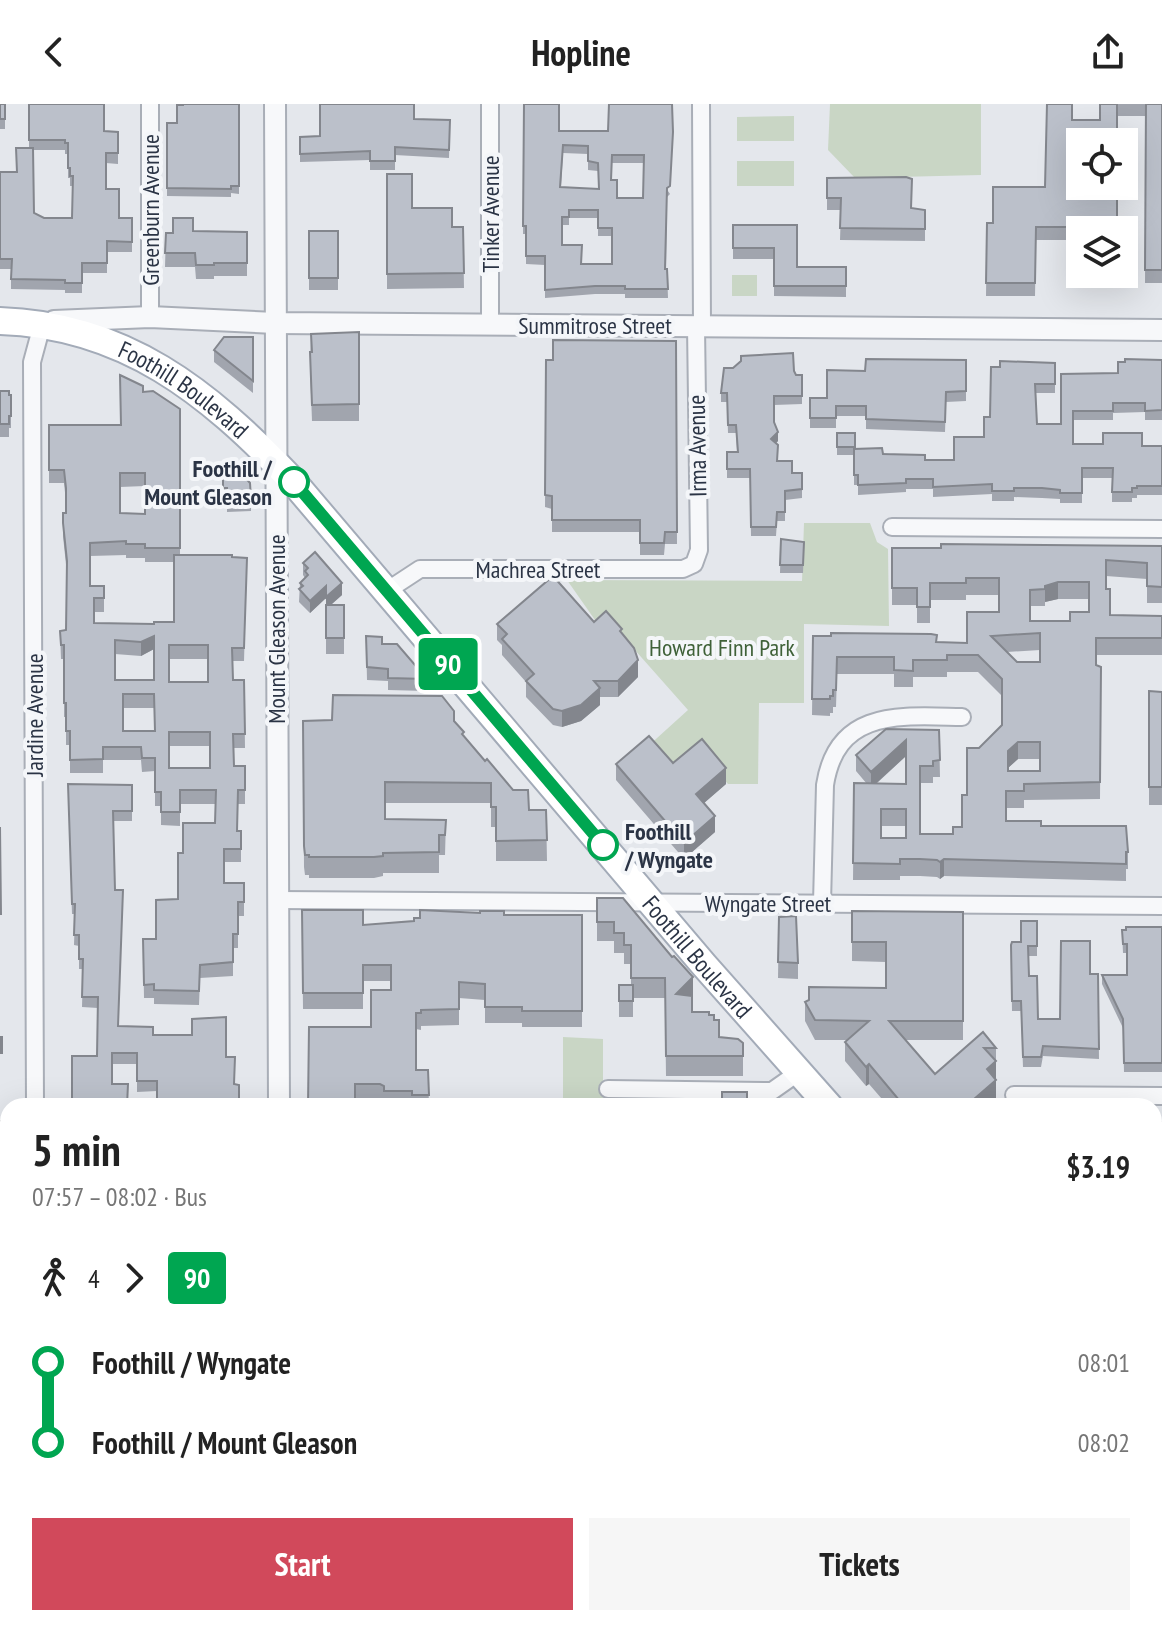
<!DOCTYPE html>
<meta charset="utf-8">
<style>
:root{--surface:#fff;--page:#f6f6f6;--text:#222;--muted:#767676;--accent:#d1495b}
body{margin:0;font-family:"PT Sans Narrow",sans-serif;background:var(--page);color:var(--text);height:100vh;display:flex;flex-direction:column;font-size:30px;white-space:nowrap}
*{box-sizing:border-box;margin:0}
p{font-size:26px;color:var(--muted)}
.icon{flex:none;width:44px;height:44px;fill:none;stroke:currentColor;stroke-width:2;stroke-linecap:round;stroke-linejoin:round}
.map{position:relative;flex:1;overflow:hidden}
.drawer{position:absolute;left:0px;top:994px;width:1162px;height:528px;display:flex;flex-direction:column;background:var(--surface);border-radius:24px 24px 0 0;box-shadow:0 8px 32px #0002}
.drawer>*{flex:none}
.badge{padding:0 16px;border-radius:6px;font-size:28px;line-height:52px}
.buttons{position:absolute;left:1066px;top:24px;display:grid;gap:16px}
.buttons a{display:grid;place-items:center;width:72px;height:72px;border-radius:0px;background:var(--surface);box-shadow:0 8px 32px #0002;font-size:40px}
.map>.badge{position:absolute;translate:-50% -50%;box-shadow:0 0 0 4px #fff}
.legs{display:flex;align-items:center;gap:12px;height:88px;padding:0 32px;font-size:26px}
.legs p{margin-inline-start:auto}
.head{display:flex;align-items:center;justify-content:space-between;height:136px;padding:0 32px}
h1{font-size:44px;font-weight:700;line-height:60px}
.cta{display:flex;gap:16px;margin-top:auto;padding:16px 32px}
.cta a{flex:1;height:92px;border-radius:0px;background:var(--accent);color:#fff;font-size:32px;font-weight:700;line-height:92px;text-align:center}
.cta a+a{background:var(--page);color:var(--text)}
ul{padding:0 32px;list-style:none}
li{display:flex;align-items:center;gap:28px;height:80px;font-size:30px}
li i{display:grid;place-items:center;width:12px;height:100%;margin:0 10px;background:currentColor}
li i::after{content:'';width:20px;height:20px;margin:-10px;border:6px solid;border-radius:50%;background:var(--surface)}
li p{margin-inline-start:auto}
li:first-child i{background:linear-gradient(#0000 50%,currentColor 0)}
li:last-child i{background:linear-gradient(currentColor 50%,#0000 0)}
header{display:flex;justify-content:space-between;align-items:center;height:104px;padding:0 32px;background:var(--surface);font-size:36px;font-weight:700}
.map>svg:first-child{display:block}
</style>
<header><svg class="icon" aria-label="back" viewBox="0 0 24 24"><path d="M15 5l-7 7 7 7"/></svg>Hopline<svg class="icon" aria-label="share" viewBox="0 0 24 24"><path d="M12 15V3M7 8l5-5 5 5M5 13v7h14v-7"/></svg></header>
<div class="map">
<svg width="1162" height="1522" viewBox="0 0 1162 1522">
<rect width="100%" height="100%" fill="#e4e7ec"/>
<!-- green -->
<g fill="#c9d6c5">
<polygon points="830,0 981,0 981,71 855,74 828,46"/>
<polygon points="794,12 794,37 737,37 737,13"/>
<rect x="737" y="57" width="57" height="25"/>
<rect x="732" y="171" width="25" height="21"/>
<polygon points="804,419 870,419 877,438 888,445 889,522 804,520 804,599 759,599 758,680 728,680 701,650 673,673 646,644 688,606 603,510 595,516 567,476 802,477"/>
<polygon points="563,933 603,935 603,1002 563,1002"/>
</g>
<g fill="none" stroke-linecap="round" stroke-linejoin="round">
<defs>
<g id="minor">
<polyline points="150,0 150,213"/>
<polyline points="490,0 490,221"/>
<polyline points="701,0 702,222"/>
<polyline points="892,423 1162,425"/>
<polyline points="388,486 420,465 683,465 694,460 699,446 696,222"/>
<polyline points="277,796 1162,802"/>
<path d="M822 799 825 681C837 604 901 612 962 613"/>
<polyline points="608,985 772,987 799,968"/>
<polyline points="1014,991 1162,992"/>
<polyline points="35,1002 32,258 42,221"/>
<polyline points="83,1514 83,1522"/>
<polyline points="572,1514 607,1522"/>
<polyline points="804,1514 804,1522"/>
</g>
<g id="tertiary">
<polyline points="275,0 279,1002"/>
<polyline points="54,217 150,213 275,219 1162,226"/>
<polyline points="0,1181 8,1181"/>
<polyline points="281,1514 281,1522"/>
</g>
<polyline id="secondary" points="1154,1190 1162,1190"/>
<g id="primary">
<path id="s1" d="M0 217C125 221 208 288 290 374L704 861 829 1002"/>
<polyline points="1154,1376 1162,1385"/>
</g>
</defs>
<!-- minor casing -->
<use href="#minor" stroke="#a9aeb7" stroke-width="20"/>
<!-- tertiary casing -->
<use href="#tertiary" stroke="#a9aeb7" stroke-width="24"/>
<!-- secondary casing -->
<use href="#secondary" stroke="#a9aeb7" stroke-width="26"/>
<!-- primary casing -->
<use href="#primary" stroke="#a3abb8" stroke-width="30"/>
<!-- minor -->
<use href="#minor" stroke="#f7f8fa" stroke-width="16"/>
<!-- tertiary -->
<use href="#tertiary" stroke="#f7f8fa" stroke-width="20"/>
<!-- secondary -->
<use href="#secondary" stroke="#fff" stroke-width="22"/>
<!-- primary -->
<use href="#primary" stroke="#fff" stroke-width="26"/>
</g>
<!-- wall -->
<g fill="#a1a5ae" fill-rule="evenodd">
<rect x="0" y="0" width="5" height="25"/>
<path d="M29 0H118H104V27L118 28V60L106 59V85L119 114H132V148H107V169H82V189H65V186L11 185V165H0V68H16L29 44ZM33 46H65V50H68V74H70V82H72V114H44L34 109Z"/>
<polygon points="239,0 239,90 231,89 231,93 167,92 167,19 177,19"/>
<path d="M524 0 559 27H608L609 0 670 90 667 93 666 165H667L668 194H625V190H595L545 194V161L526 160V130H523ZM563 49 588 50V66L598 67V85L561 83ZM612 59H644L643 94H617L611 76ZM569 114H598V132H612V160H581L562 141V121H569Z"/>
<polygon points="1100,0 1162,0 1162,179 1145,179 1146,12 1117,12 1117,126 1080,126 1080,136 1036,136 1035,192 986,192 987,119 993,119 1045,83 1072,16 1100,16"/>
<polygon points="414,15 450,16 449,54 395,51 395,66 370,66 370,56 300,58 300,33 320,32"/>
<polygon points="387,70 412,104 452,123 463,123 464,184 387,185"/>
<polygon points="827,74 911,104 925,106 925,137 840,136 841,106 827,106"/>
<polygon points="733,121 797,121 797,163 846,163 846,193 774,192 774,155 733,155"/>
<polygon points="193,127 247,128 247,172 214,172 214,175 196,175 195,163 165,163 166,129"/>
<rect x="309" y="127" width="29" height="59"/>
<polygon points="359,228 359,317 312,317 310,264 311,230"/>
<polygon points="253,233 253,289 214,258 214,246"/>
<polygon points="676,237 677,440 665,440 664,451 640,451 640,428 552,428 552,405 545,403 546,256 553,256"/>
<polygon points="966,256 966,297 946,298 945,328 866,325 866,312 836,312 836,324 810,324 810,294 827,294 865,267"/>
<polygon points="1162,256 1162,316 1145,316 1145,308 1113,309 1113,316 1073,316 1073,340 1162,342 1162,391 1137,391 1137,394 1132,394 1132,398 1112,398 1112,374 1082,374 1082,399 1060,399 1060,395 1042,394 1014,393 1014,397 992,397 992,390 933,393 933,385 906,385 906,388 858,391 858,381 854,381 854,351 837,351 837,329 855,329 855,344 925,356 954,356 984,333 990,313 1000,263 1055,259 1055,289 1036,289 1037,320 1061,320 1061,270 1118,269"/>
<polygon points="794,267 796,271 802,271 802,300 774,301 774,318 778,337 776,339 778,357 792,369 802,369 802,394 785,396 785,417 777,417 776,432 751,432 750,374 727,374 727,348 737,348 736,329 728,329 727,298 721,298 721,289"/>
<polygon points="0,287 11,291 11,324 9,324 9,333 0,333"/>
<path d="M143 288 180 305V451L247 454 244 557H232L233 576H244L245 644H234V662H245V700H238L237 727H241V758H224V779H244V812H238V844H233V872L200 874 199 901 154 900V894H144L143 835H156L178 795 183 749 215 719 216 700H180V722L161 721V702H155V667L142 668 141 656H103V669H70V641H66V613H64V555H61L60 527 66 526 67 470 63 432V409H66V398L64 379H49V321H120ZM145 382V410L120 409V383ZM126 451V454H145V458H174V518L154 520 94 519V508H104V482H90V452ZM154 545V576H115V550L141 552ZM169 555H208V578H169ZM123 604H154L155 627H123ZM169 642H210V664H169Z"/>
<polygon points="223,368 251,395 251,407 227,408 227,396 223,396"/>
<polygon points="781,435 804,438 803,469 780,469"/>
<path d="M1162 442V499H1147V475L1106 472V485L1110 511 1162 512V551H1096V561L1101 563 1100 695 1024 696V704H1006V717L1041 722 1128 748V765H1126V777L944 772 940 775 937 773 920 772H900V776H853L854 679 867 680 856 667V651L939 626 940 673H933V679H920V730H953L962 723 967 691 979 644 1002 621V592L978 568H947V573H913V583H894V570H837L836 603H833V609H830V612L812 611 813 532 967 539 999 508V491H966V496H930V519H917V501H892V444ZM1058 495H1089V508L1070 517H1030V502H1045V498ZM1040 546V558H1017L1007 548ZM906 652V680H876ZM1018 655H1040V667H1008V664ZM881 722H906V734H881Z"/>
<polygon points="303,459 342,491 331,501 344,501 344,550 326,550 326,494 310,509 299,498 300,479 305,474 303,471"/>
<polygon points="594,518 622,529 638,573 618,593 600,593 600,601 581,617 562,623 553,621 526,593 526,578 502,551 502,541 497,536 497,520"/>
<polygon points="366,532 382,540 427,575 427,587 388,586 388,577 367,576"/>
<polygon points="1149,587 1162,588 1162,701 1149,701"/>
<polygon points="303,617 454,617 464,632 529,706 546,706 547,757 496,757 496,723 491,723 491,699 385,699 385,715 446,716 445,751 439,751 439,769 383,769 383,772 374,774 309,774 309,771 305,771 304,763"/>
<polygon points="673,659 726,680 704,699 715,728 684,755 616,676 616,660"/>
<polygon points="68,680 132,681 132,717 113,717 118,922 153,931 192,931 226,913 157,987 137,988 137,960 112,960 72,1002 97,952 98,904 82,903 83,865 79,865 79,842 74,841 75,810 72,810"/>
<polygon points="597,794 693,893 692,908 709,911 714,916 719,933 743,939 743,972 666,972 665,894 633,894 633,913 619,913 619,881 631,881 631,860 624,860 624,849 614,849 614,837 597,837"/>
<polygon points="302,806 363,821 504,811 582,811 582,923 522,923 522,919 485,919 485,896 459,894 459,921 421,922 421,926 416,925 416,966 428,966 429,1002 384,1002 384,998 380,996 355,996 308,1002 371,923 391,886 391,877 363,877 363,905 303,905"/>
<polygon points="852,807 963,808 963,936 906,936 935,970 983,928 996,944 996,995 988,1002 888,1002 869,980 866,982 845,957 845,938 847,936 815,936 805,917 805,898 886,884 886,858 852,857"/>
<polygon points="779,813 798,859 798,875 778,874"/>
<polygon points="1037,817 1037,852 1028,852 1029,872 1038,915 1060,915 1090,870 1098,870 1099,955 1043,952 1041,963 1023,963 1021,907 1012,907 1011,850"/>
<polygon points="1162,823 1162,968 1124,968 1123,924 1102,880 1102,871 1127,871 1127,849 1123,849 1122,826"/>
<polygon points="0,1016 2,1100 8,1100 8,1152 0,1152"/>
<rect x="1154" y="1018" width="8" height="149"/>
<rect x="0" y="1206" width="8" height="49"/>
<polygon points="1154,1218 1162,1227 1162,1337 1154,1328"/>
<polygon points="0,1277 2,1282 8,1282 8,1329 0,1329"/>
<polygon points="1154,1434 1162,1434 1162,1474 1159,1470 1154,1474"/>
<polygon points="122,1514 253,1522 122,1522"/>
<polygon points="717,1514 785,1514 785,1515 778,1515 778,1522 717,1522"/>
<polygon points="904,1514 904,1522 839,1522"/>
<rect x="948" y="1514" width="176" height="8"/>
</g>
<!-- shaded-wall -->
<g fill="#83868d">
<polygon points="778,328 778,337 771,344 771,335"/>
<polygon points="1058,478 1058,495 1045,498 1045,482"/>
<polygon points="342,479 342,491 326,505 326,494 310,509 310,497 326,482"/>
<polygon points="154,532 154,545 141,552 141,538"/>
<polygon points="638,556 638,573 618,593 618,577"/>
<polygon points="600,584 600,601 581,617 562,623 562,607"/>
<polygon points="906,636 906,652 871,684 871,668"/>
<polygon points="1018,638 1018,655 1008,664 1008,647"/>
<polygon points="726,664 726,680 696,706 696,690"/>
<polygon points="715,712 715,728 684,755 684,739"/>
<polygon points="944,755 944,772 940,775 940,758"/>
<polygon points="693,873 693,893 676,910 676,890"/>
<polygon points="996,957 996,995 988,1002 966,1002 987,965"/>
<polygon points="869,960 869,980 866,982 866,963"/>
<polygon points="1159,1454 1159,1470 1154,1474 1154,1458"/>
</g>
<!-- building -->
<g fill="#bbc0ca" stroke="#83868d" stroke-width="2" fill-rule="evenodd">
<rect x="0" y="0" width="5" height="15"/>
<polygon points="29,0 104,0 104,27 118,28 118,49 106,49 106,85 119,85 119,114 132,114 132,138 107,137 107,159 82,159 82,179 65,179 65,176 11,175 12,155 0,155 0,68 17,68 16,44 33,44 34,109 44,114 72,114 73,72 70,72 70,64 68,64 68,39 65,39 65,36 29,36"/>
<polygon points="183,0 239,0 239,82 231,82 231,85 167,84 167,19 177,19 177,1 183,1"/>
<polygon points="320,0 414,0 414,15 450,16 449,46 395,43 395,57 370,57 370,47 300,50 300,33 320,32"/>
<path d="M524 0H559V27H608L609 0H672L673 28 670 82 667 84 665 165H667L668 185H625V182H595L545 186V152H526V122H523ZM563 41 588 42V57L598 59 599 85 560 83ZM612 51H644L643 94H617V76H611ZM569 106H598V124H612V160H581L582 141H562V113H569Z"/>
<polygon points="1047,0 1072,0 1072,16 1100,16 1100,0 1117,0 1117,38 1080,38 1080,82 1117,82 1117,123 1036,123 1035,179 986,179 987,119 993,119 993,83 1045,83"/>
<polygon points="1146,0 1162,0 1162,166 1145,166"/>
<polygon points="387,70 412,70 412,104 452,104 452,123 463,123 464,169 387,170"/>
<polygon points="906,73 912,75 911,104 925,106 925,125 840,124 841,94 827,94 827,74"/>
<polygon points="173,114 193,114 193,127 247,128 247,159 214,159 214,161 196,161 195,149 165,149 166,129 173,129"/>
<polygon points="733,121 797,121 797,163 846,163 846,182 774,182 774,144 733,144"/>
<rect x="309" y="127" width="29" height="47"/>
<polygon points="359,228 359,300 312,301 310,248 312,248 311,230"/>
<polygon points="224,233 253,233 253,277 214,246"/>
<polygon points="553,236 676,237 677,428 665,428 664,439 640,439 640,416 552,416 552,392 545,391 546,256 553,256"/>
<polygon points="793,249 794,267 796,271 802,271 802,292 774,292 774,318 778,328 771,335 778,341 777,357 792,357 792,369 802,369 802,385 785,387 785,408 777,408 776,423 751,423 750,365 727,365 727,348 738,348 736,321 728,321 727,289 721,289 724,264 733,264 741,257 741,252"/>
<polygon points="866,255 966,256 966,287 946,288 945,318 866,315 866,302 836,302 836,314 810,314 810,294 827,294 827,266 865,267"/>
<polygon points="1125,255 1162,256 1162,306 1145,307 1145,299 1113,299 1113,307 1073,307 1073,340 1103,340 1103,329 1142,329 1142,342 1162,342 1162,382 1137,382 1137,384 1132,384 1132,388 1112,388 1113,364 1082,364 1082,389 1060,389 1060,386 1042,384 1014,384 1014,387 992,387 992,380 933,383 933,375 906,375 906,379 858,381 858,371 854,371 854,345 882,344 883,350 925,351 925,356 954,356 954,333 984,333 984,313 990,313 991,263 1000,263 1000,257 1055,259 1055,280 1035,280 1037,320 1061,320 1061,270 1118,269 1118,258 1125,258"/>
<path d="M120 271 143 282V288L153 287 180 305V444H145V440H126V437L90 439V482H104V494H94V519L154 520V518H174V451H232V453L247 454 244 544H232L233 576H244L245 630H233L234 662H245V686H238L237 727H241V745H224V779H244V798H238V830H233V858L200 861 199 887 154 886V880L144 881 143 835H156V796L178 795V749H183V719H215L216 686H180V708H161V688H155V654H142L141 643H103V655L70 656V627H66V599H64V541H61L60 527 66 526 67 457 63 419V409H66V384L64 366H49V321H121ZM120 369H145V410L120 409ZM154 532V576H115V536L141 538ZM169 541H208V578H169ZM123 590H154L155 627H123ZM169 628H210V664H169Z"/>
<polygon points="0,287 9,287 9,291 11,291 11,312 9,312 9,320 0,320"/>
<rect x="837" y="329" width="18" height="14"/>
<polygon points="237,364 250,379 251,395 227,395 227,384 223,384 223,368 227,368 227,365"/>
<polygon points="781,435 804,438 803,461 780,461"/>
<path d="M941 440 1162 442V483L1147 482V459L1106 456V485H1110V511L1162 512V534H1096V561L1101 563 1100 678 1024 680V687H1006V717H1041V722H1126L1128 748H1126V760L944 755 940 758 937 756 920 755H900V760L853 759 854 679 906 680V636L871 668 856 651 886 625 939 626 940 656 933 657V662H920V730H953V723H962V691H967V644H979L1002 621V575L978 551H947V556H913V567L894 566V553H837L836 586H833V592H830V595H812L813 532H831V529L931 530 937 531 936 538 967 539V508H999V474H966V479H930V503H917V484H892V444H941ZM1058 478H1089V508H1070V517H1030V486L1045 485V482ZM1040 529V558H1017L991 532ZM1018 638H1040V667H1008V647ZM881 705H906V734H881Z"/>
<polygon points="315,448 342,479 326,493 326,482 310,497 299,485 303,482 300,479 308,471 305,467 308,464 303,459"/>
<polygon points="553,472 594,518 606,507 622,525 620,527 634,544 638,556 618,577 594,577 600,584 581,601 562,607 553,605 526,577 534,570 502,535 507,530 497,520"/>
<rect x="326" y="501" width="18" height="33"/>
<polygon points="366,532 382,533 382,540 397,540 427,575 388,574 388,565 367,563"/>
<polygon points="1149,587 1162,588 1162,683 1149,683"/>
<polygon points="333,591 442,592 454,607 454,617 464,628 462,630 485,657 487,655 513,686 528,686 529,706 546,706 547,736 496,737 496,703 491,703 491,679 385,678 385,715 446,716 445,731 439,731 439,748 383,749 383,752 374,753 309,753 309,751 305,751 304,742 303,617 332,616"/>
<polygon points="649,632 673,659 702,635 726,664 696,690 715,712 684,739 616,660"/>
<polygon points="68,680 132,681 132,707 113,707 115,786 123,786 118,922 153,923 153,931 192,931 192,915 226,913 226,953 235,953 234,980 239,981 239,1001 157,1002 157,977 137,977 137,949 112,949 112,980 128,980 127,1002 72,1002 72,952 97,952 98,893 82,893 83,855 79,855 79,831 74,831 75,800 72,800"/>
<polygon points="0,723 1,810 0,810"/>
<polygon points="597,794 623,794 672,853 674,852 693,873 676,890 692,892 692,908 709,908 709,911 714,911 714,916 719,916 719,933 738,935 743,939 743,952 666,952 665,874 631,874 631,841 624,841 624,829 614,829 614,818 597,818"/>
<polygon points="302,806 363,806 363,821 414,817 414,814 420,814 420,806 480,809 480,807 504,807 504,811 582,811 582,907 522,907 522,903 485,903 485,880 459,878 459,905 421,906 421,909 416,909 416,966 428,966 429,991 412,991 412,987 384,987 384,982 380,980 355,980 355,1002 308,1002 309,923 371,923 371,886 391,886 391,861 363,861 363,889 303,889"/>
<polygon points="852,807 963,808 963,917 889,917 935,970 983,928 996,944 984,944 996,957 987,965 996,976 966,1002 904,1002 869,960 866,963 845,938 869,917 815,916 805,898 809,896 809,883 886,884 886,838 852,838"/>
<polygon points="796,812 798,859 778,858 779,813"/>
<polygon points="1021,817 1037,817 1037,842 1028,842 1029,872 1037,872 1038,915 1060,915 1061,837 1090,837 1090,870 1098,870 1099,945 1043,942 1041,953 1023,953 1021,897 1012,897 1011,841 1012,838 1021,838"/>
<polygon points="1126,823 1162,823 1162,959 1124,959 1123,915 1102,871 1127,871 1127,840 1123,840 1122,826 1126,826"/>
<rect x="619" y="881" width="14" height="16"/>
<rect x="0" y="933" width="2" height="16"/>
<rect x="722" y="988" width="25" height="14"/>
<polygon points="637,999 650,999 651,1002 637,1002"/>
<polygon points="0,1016 2,1100 8,1100 8,1144 0,1144"/>
<rect x="1154" y="1018" width="8" height="139"/>
<rect x="0" y="1206" width="8" height="41"/>
<polygon points="1154,1218 1162,1227 1162,1324 1154,1315"/>
<polygon points="0,1277 2,1277 2,1282 8,1282 8,1320 0,1321"/>
<polygon points="0,1378 8,1378 8,1514 57,1514 57,1522 0,1522"/>
<polygon points="1159,1430 1162,1434 1162,1458 1159,1454 1154,1458 1154,1434"/>
<polygon points="122,1514 253,1514 253,1522 202,1522 202,1519 174,1519 174,1522 122,1522"/>
<polygon points="717,1514 778,1514 778,1521 758,1521 758,1516 717,1516"/>
<polygon points="839,1514 903,1514 891,1516 891,1522 840,1522"/>
<polygon points="1061,1514 1124,1514 1124,1517 1062,1517"/>
</g>
<g fill="none" stroke-linecap="round" stroke-linejoin="round">
<defs>
<polyline id="line-1" points="294,378 603,741"/>
</defs>
<!-- line-1 casing -->
<use href="#line-1" stroke="#fff" stroke-width="18"/>
<!-- line-1 -->
<use href="#line-1" stroke="#00a651" stroke-width="12"/>
</g>
<!-- markers -->
<g fill="#fff" stroke="#00a651" stroke-width="4">
<circle cx="294" cy="378" r="14"/>
<circle cx="603" cy="741" r="14"/>
</g>
<g text-anchor="middle" dominant-baseline="central" stroke-width="8" stroke-linejoin="round" paint-order="stroke">
<!-- street labels -->
<g font-size="24" fill="#2b3445" stroke="#f4f6f9">
<text transform="translate(150 106) rotate(-90)">Greenburn Avenue</text>
<text transform="translate(490 110) rotate(-90)">Tinker Avenue</text>
<text x="595" y="221">Summitrose Street</text>
<text stroke="none"><textPath href="#s1" startOffset="200">Foothill Boulevard</textPath></text>
<text transform="translate(697 342) rotate(-91)">Irma Avenue</text>
<text x="538" y="465">Machrea Street</text>
<text transform="translate(276 525) rotate(-90)">Mount Gleason Avenue</text>
<text transform="translate(34 611) rotate(-90)">Jardine Avenue</text>
<text x="768" y="799">Wyngate Street</text>
<text stroke="none"><textPath href="#s1" startOffset="968">Foothill Boulevard</textPath></text>
</g>
<!-- stop labels -->
<g font-size="24" font-weight="bold" fill="#2b3445" stroke="#f4f6f9" text-anchor="end">
<text x="272" y="364">Foothill /<tspan x="272" dy="28">Mount Gleason</tspan></text>
<text x="625" y="727" text-anchor="start">Foothill<tspan x="625" dy="28">/ Wyngate</tspan></text>
</g>
<!-- park labels -->
<g font-size="24" fill="#3f6138" stroke="#f4f6f9">
<text x="722" y="543">Howard Finn Park</text>
</g>
</g>
</svg>
<div class="buttons">
<a><svg class="icon" aria-label="locate" viewBox="0 0 24 24"><circle cx="12" cy="12" r="6"/><path d="M12 2v4M12 18v4M2 12h4M18 12h4"/></svg></a>
<a><svg class="icon" aria-label="layers" viewBox="0 0 24 24"><path d="M12 4l9 5-9 5-9-5zM3 14l9 5 9-5"/></svg></a>
</div>
<b class="badge" style="left:448px;top:560px;background:#00a651;color:#fff">90</b>
<section class="drawer">
<div class="head"><div><h1>5 min</h1><p>07:57 – 08:02 · Bus</p></div><b>$3.19</b></div>
<div class="legs"><svg class="icon" aria-label="walk" viewBox="0 0 24 24"><circle cx="13" cy="4" r="2"/><path d="M13 8l-2 6 4 7M11 14l-3 7M7 12l3-4h3l4 4"/></svg>4<svg class="icon" aria-label="forward" viewBox="0 0 24 24"><path d="M9 5l7 7-7 7"/></svg><b class="badge" style="background:#00a651;color:#fff">90</b></div>
<ul>
<li><i style="color:#00a651"></i><b>Foothill / Wyngate</b><p>08:01</p></li>
<li><i style="color:#00a651"></i><b>Foothill / Mount Gleason</b><p>08:02</p></li>
</ul>
<div class="cta"><a>Start</a><a>Tickets</a></div>
</section>
</div>
